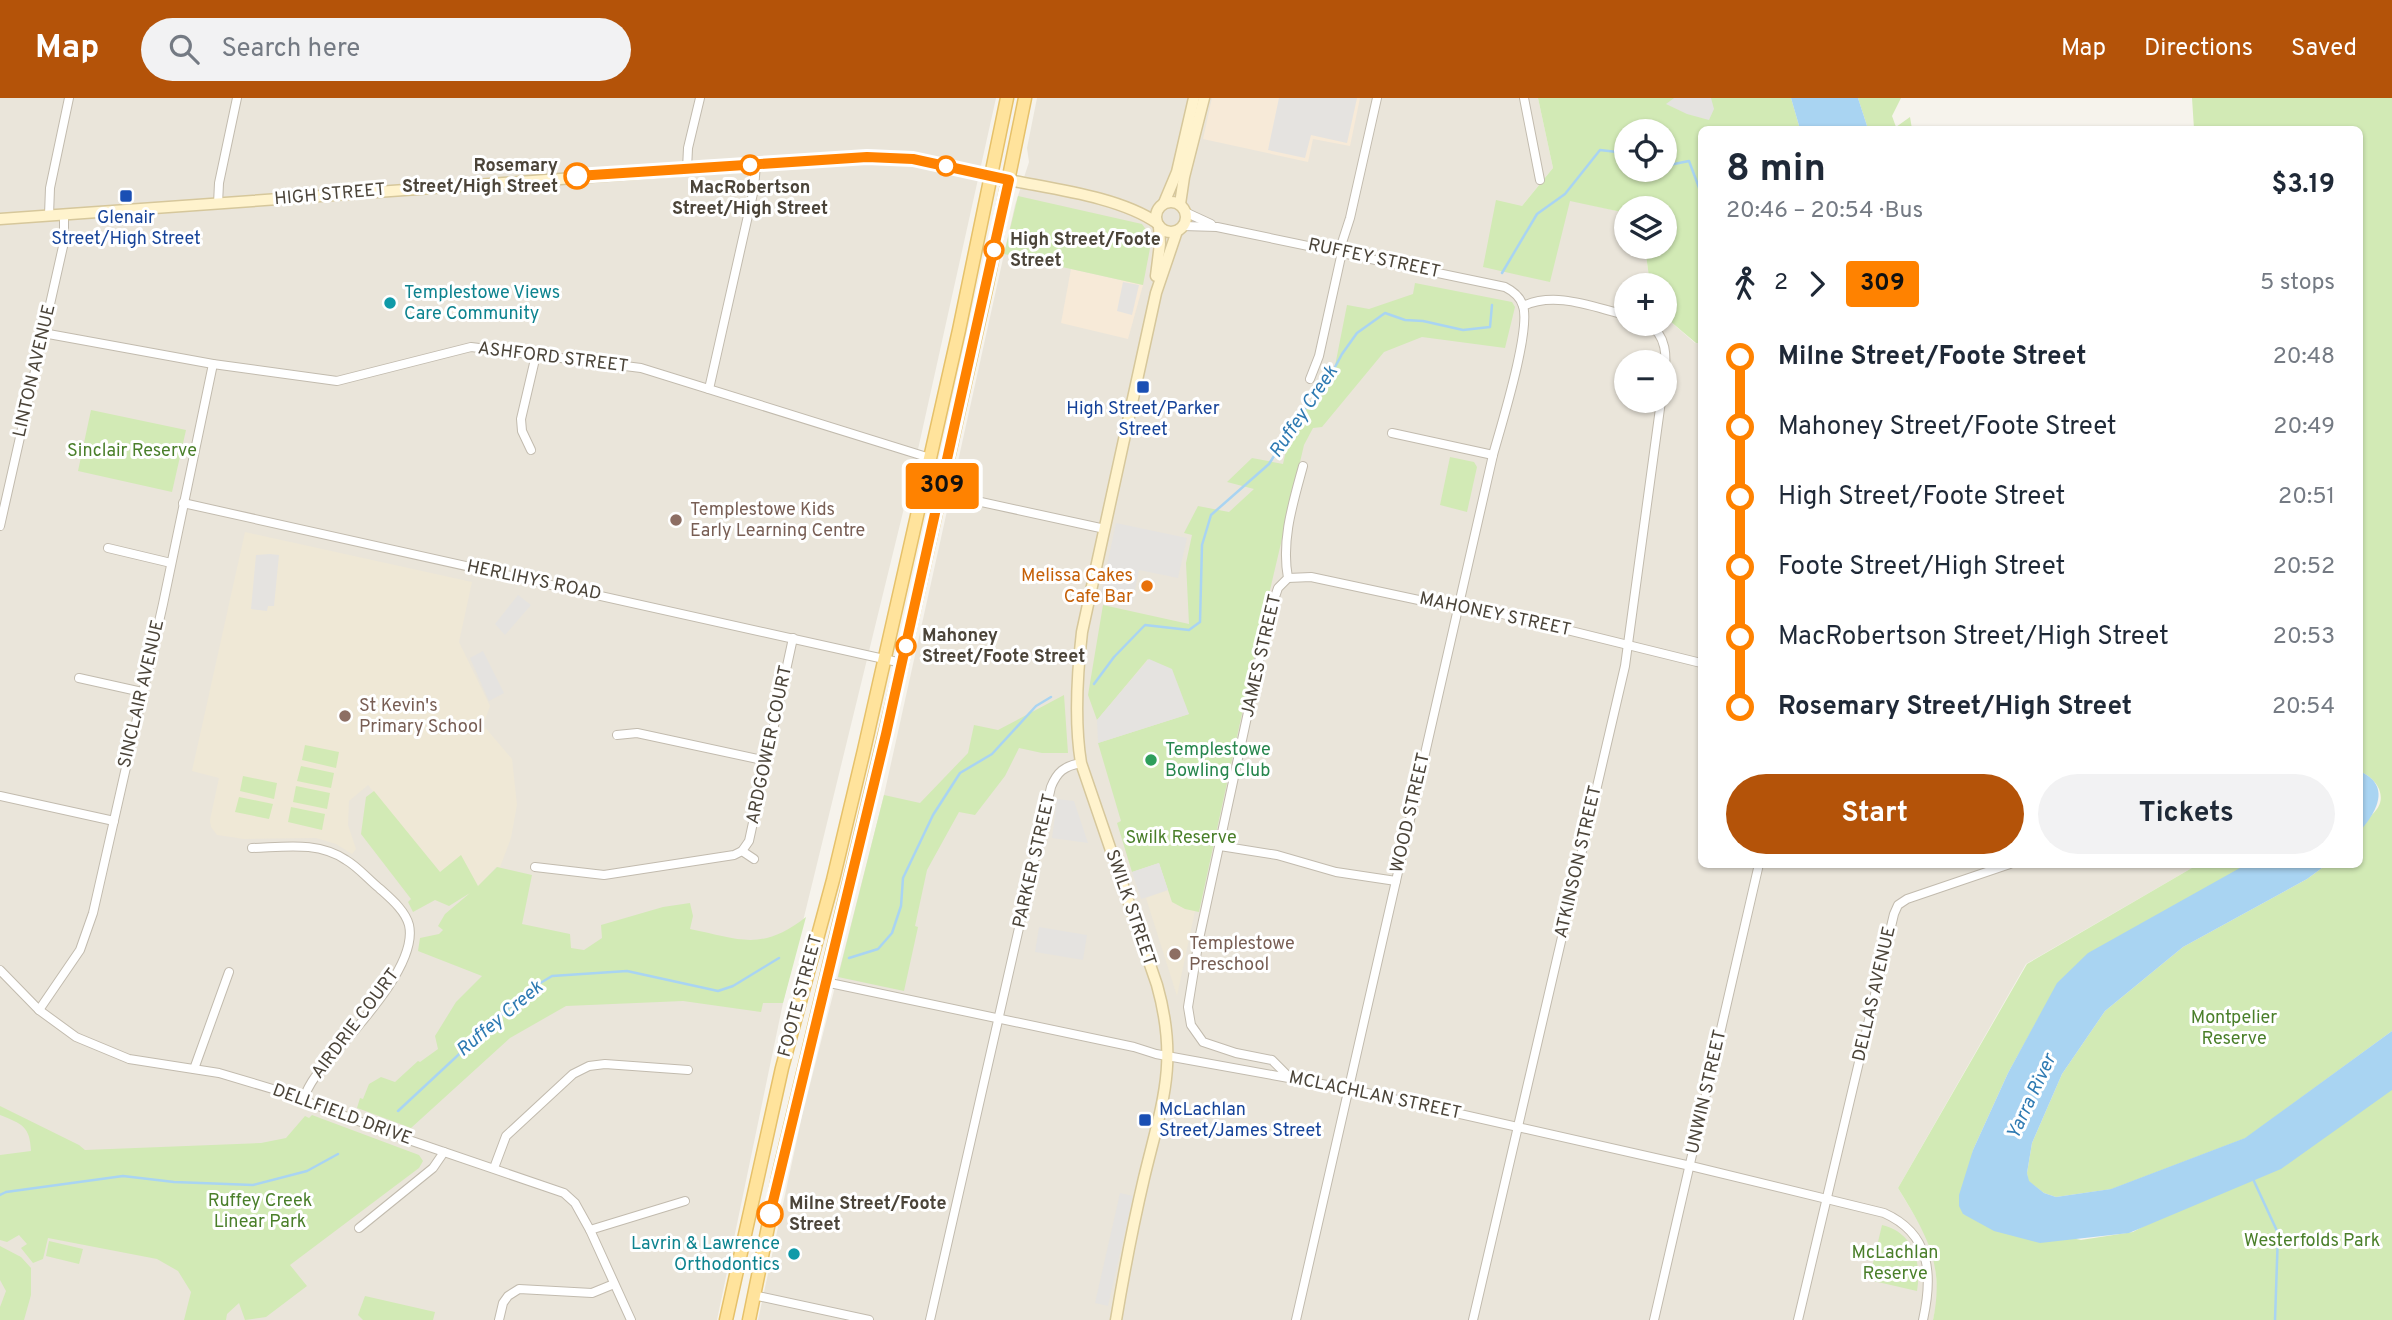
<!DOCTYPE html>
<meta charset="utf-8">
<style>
:root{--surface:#fff;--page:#f2f2f3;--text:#1f2937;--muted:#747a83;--accent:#b45309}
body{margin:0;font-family:Overpass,sans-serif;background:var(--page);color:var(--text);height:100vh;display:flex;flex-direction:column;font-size:26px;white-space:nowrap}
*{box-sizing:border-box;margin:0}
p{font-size:23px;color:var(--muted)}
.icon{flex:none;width:38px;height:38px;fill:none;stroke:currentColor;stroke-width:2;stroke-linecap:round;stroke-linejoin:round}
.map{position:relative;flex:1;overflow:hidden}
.details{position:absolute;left:1698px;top:28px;width:665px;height:742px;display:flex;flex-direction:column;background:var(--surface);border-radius:10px;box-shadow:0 2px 5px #0004}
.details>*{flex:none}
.badge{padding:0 14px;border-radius:5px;font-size:24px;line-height:46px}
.fabs{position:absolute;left:1614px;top:21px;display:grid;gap:14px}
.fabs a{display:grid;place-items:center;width:63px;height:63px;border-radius:50%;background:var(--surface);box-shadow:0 2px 5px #0004;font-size:35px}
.map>.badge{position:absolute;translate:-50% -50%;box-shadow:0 0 0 4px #fff}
.legs{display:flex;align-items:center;gap:10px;height:77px;padding:0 28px;font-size:23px}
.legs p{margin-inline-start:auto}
.head{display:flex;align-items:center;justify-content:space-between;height:119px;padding:0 28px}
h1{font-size:38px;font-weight:700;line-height:52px}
.action{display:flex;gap:14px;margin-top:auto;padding:14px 28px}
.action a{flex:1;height:80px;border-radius:42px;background:var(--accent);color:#fff;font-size:28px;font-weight:700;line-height:80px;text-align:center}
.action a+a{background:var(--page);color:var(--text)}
ul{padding:0 28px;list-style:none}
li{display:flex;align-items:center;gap:24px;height:70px;font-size:26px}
li i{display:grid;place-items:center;width:10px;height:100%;margin:0 9px;background:currentColor}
li i::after{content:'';width:18px;height:18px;margin:-9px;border:5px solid;border-radius:50%;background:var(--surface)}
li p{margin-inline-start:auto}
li:first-child i{background:linear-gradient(#0000 50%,currentColor 0)}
li:last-child i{background:linear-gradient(currentColor 50%,#0000 0)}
header{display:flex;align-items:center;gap:42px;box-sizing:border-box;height:98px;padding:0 35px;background:var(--accent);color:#fff}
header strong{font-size:33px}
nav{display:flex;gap:38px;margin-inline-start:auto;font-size:24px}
.search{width:490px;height:63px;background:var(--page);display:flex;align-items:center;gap:18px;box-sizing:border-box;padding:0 24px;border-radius:38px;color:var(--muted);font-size:26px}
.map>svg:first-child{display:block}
</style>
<header>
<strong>Map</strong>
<div class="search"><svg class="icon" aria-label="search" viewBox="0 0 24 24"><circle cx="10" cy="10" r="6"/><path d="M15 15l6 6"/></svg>Search here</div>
<nav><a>Map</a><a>Directions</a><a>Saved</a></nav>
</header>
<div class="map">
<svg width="2392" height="1222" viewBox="0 0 2392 1222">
<rect width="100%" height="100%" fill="#f6f3ec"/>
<!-- residential -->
<g fill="#eae5da" fill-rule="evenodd">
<polygon points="0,0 996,0 915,365 783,905 717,1222 0,1222"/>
<path d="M1037 0H1538L1553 70 1522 108 1483 169 1570 102 1626 115V149H1645L1650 187H1626V226H1664V218L1695 245 1701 246V766L2197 767 2026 866 1898 1090 1925 1135 1935 1165 1938 1200 1933 1222H758L802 1018 884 697 1004 156 1015 107 1029 64 1027 50ZM1626 264H1664V303H1626Z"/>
</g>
<!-- commercial -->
<g fill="#f7ead8">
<polygon points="1212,0 1360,0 1350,48 1313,41 1308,64 1203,41"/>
<polygon points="1071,171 1143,187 1128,241 1061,225"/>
</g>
<!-- education -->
<g fill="#efe8d6">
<polygon points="245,434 472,484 459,544 490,608 483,627 512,661 517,707 511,740 500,769 496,769 478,789 440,774 368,687 349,703 348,727 356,751 352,756 336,746 316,740 244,741 217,737 211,729 210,722 219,680 192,673"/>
<polygon points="1168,792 1172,804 1195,813 1177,898 1146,800"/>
</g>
<!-- green -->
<g fill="#d2eab5" fill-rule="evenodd">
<path d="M1538 0H1791L1800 31 1701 32V246L1696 245 1664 218V187H1650L1645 149H1664V110H1626V115L1570 103 1550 184 1483 169 1496 102 1522 108 1553 70ZM1626 33H1664V72H1626Z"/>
<polygon points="1858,0 1901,0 1892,18 1896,29 1910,19 1912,31 1868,31"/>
<path d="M2192 0H2392V933L2246 1040 2112 1091 2056 1099 2044 1095 2028 1083 2027 1075 2032 1045 2062 976 2105 913 2183 849 2307 781 2326 767 2359 766C2359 757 2356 742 2360 733 2366 717 2387 712 2379 691 2375 682 2368 677 2359 673V32L2194 31Z"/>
<polygon points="1018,98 1142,126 1152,140 1143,187 1004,156"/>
<polygon points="1415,185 1512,204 1515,209 1505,250 1422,239 1384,254 1322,329 1313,330 1304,347 1255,556 1199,814 1185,811 1172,804 1159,765 1132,774 1117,725 1121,723 1098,645 1189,616 1148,561 1097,622 1088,597 1103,507 1189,526 1186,465 1192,437 1184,435 1198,408 1229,414 1254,391 1227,384 1252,360 1283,366 1291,330 1327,284 1335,268 1347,207 1369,211 1413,196"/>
<polygon points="91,312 186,332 172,394 78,373"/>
<polygon points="1450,359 1474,364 1477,369 1467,414 1440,407"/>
<polygon points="1064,597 1068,655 1042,655 1019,650 1005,678 975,717 959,714 927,772 915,828 918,829 904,893 838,879 884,697 920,705 968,655 974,627 998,632"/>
<polygon points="305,647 339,654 336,670 302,662"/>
<polygon points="301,668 334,675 331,690 297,683"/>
<polygon points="243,678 277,685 274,701 240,693"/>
<polygon points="296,688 330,695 327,711 293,704"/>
<path d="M374 693 440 774 461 757 478 788 497 769 532 777 522 826 570 836 571 850 584 852 602 840 601 827 663 809 690 805 693 818 690 831C740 841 761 854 806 819L783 905H763L761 914 683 903 566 908 510 940 411 1030 360 1011 357 1010 360 1000 363 1001 369 986 381 979 395 984 418 963 420 964 438 951 435 938 456 904 482 878 418 853 420 840 439 836 443 832 438 828 445 816 470 795 449 808 435 802 413 814 408 804 411 801 361 736 366 699Z"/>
<polygon points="239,699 273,706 269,721 235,714"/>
<polygon points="291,709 325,716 322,732 288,724"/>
<path d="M2197 767H2247L2058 885 2008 975 1973 1052 1963 1116 2081 1142 2133 1134 2392 991V1222H1933C1945 1166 1926 1136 1898 1090L2027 866Z"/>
<path d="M0 1008 79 1047 85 1052 261 1045 286 1040 305 1018 309 1020 312 1017 419 1057 423 1063 419 1070 290 1167 307 1188 266 1219 245 1222 239 1205 227 1216 226 1222H184L191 1194 178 1173 157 1161 48 1140 43 1161 33 1165 21 1150 27 1146 19 1137 7 1144 0 1142V1057L31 1053C30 1028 22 1026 0 1017Z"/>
<path d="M1882 1127C1913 1134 1922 1164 1917 1193L1869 1182Z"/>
<polygon points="49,1143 83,1151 79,1166 46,1158"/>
<polygon points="0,1148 21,1159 31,1170 31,1197 24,1222 0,1222 0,1209 6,1193 0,1182"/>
<polygon points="365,1198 435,1214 433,1222 363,1222 358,1217"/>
</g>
<!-- parking -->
<g fill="#e5e3e0">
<polygon points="1279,0 1357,0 1347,45 1311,37 1305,60 1268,52"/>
<polygon points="1674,0 1711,0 1714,11 1709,22 1687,16 1666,6"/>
<polygon points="1123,184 1139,187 1132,217 1117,213"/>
<polygon points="1116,425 1187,440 1178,480 1139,472 1132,506 1100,500"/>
<polygon points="270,456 279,457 274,508 268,508 267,513 251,511 256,457"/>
<polygon points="518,497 531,507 505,537 495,526"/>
<polygon points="483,553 504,595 489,603 470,560"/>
<polygon points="1149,561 1172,571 1189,616 1098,645 1097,622"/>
<polygon points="1057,701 1074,703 1088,745 1052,740"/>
<polygon points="1159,765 1168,792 1141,801 1132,774"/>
<polygon points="1039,829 1087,837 1083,862 1035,854"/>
<polygon points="1120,1095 1133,1098 1108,1208 1095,1205"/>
</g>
<!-- water -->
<g fill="#a9d4f2">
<polygon points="1791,0 1858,0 1868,31 1800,31"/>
<path d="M2359 673C2392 687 2377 714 2359 734Z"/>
<polygon points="2247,766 2326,767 2307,781 2183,849 2105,913 2062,976 2032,1045 2027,1075 2029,1083 2044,1095 2056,1099 2111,1091 2245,1040 2392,933 2392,992 2281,1071 2129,1135 2040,1145 1994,1133 1963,1116 1959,1108 1959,1097 1973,1052 2008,975 2057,885 2088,855"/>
</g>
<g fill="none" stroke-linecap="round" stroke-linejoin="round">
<!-- stream -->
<g stroke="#a9d4f2" stroke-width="2.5">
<polyline points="1664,68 1689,63 1701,95"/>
<polyline points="1642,72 1647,72"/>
<polyline points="1502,175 1537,116 1565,96 1600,52 1617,54 1626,60"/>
<polyline points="1094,586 1114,559 1145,527 1189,532 1200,524 1202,447 1211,417 1269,366 1297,321 1327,284 1342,256 1357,235 1385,215 1405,222 1423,223 1463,232 1490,229 1492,207"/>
<polyline points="849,860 878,851 892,835 901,808 903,780 933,717 960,675 992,656 1036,608 1051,599"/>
<polyline points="398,1013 527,893 552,878 627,873 718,893 733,888 779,860"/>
<polyline points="2253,1081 2278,1135 2275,1222"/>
<polyline points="0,1097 6,1094 123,1078 174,1084 253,1087 307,1073 338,1056"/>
</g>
<defs>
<g id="minor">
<polyline points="1524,0 1540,82"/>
<polyline points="687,71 688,50 700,0"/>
<polyline points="218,106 219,85 237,0"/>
<polyline points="1185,114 1211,126"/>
<polyline points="49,117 50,90 69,0"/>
<path d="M1183 128 1217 129 1505 189C1513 193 1520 198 1523 208 1531 232 1501 328 1493 357L1296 1222"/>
<polyline points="1339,154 1350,120 1377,0"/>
<path d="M1523 208C1556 193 1592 209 1626 217"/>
<path d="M1648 226C1667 237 1667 259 1664 279"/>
<polyline points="43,235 213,266 337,283 471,249 641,270 930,360"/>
<polyline points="1310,281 1319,258 1342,154"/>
<polyline points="709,291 754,91 756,66"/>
<polyline points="1392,335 1493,357"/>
<polyline points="531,352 522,333 521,321 536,257"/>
<polyline points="940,395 1105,431"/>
<polyline points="183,405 902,565"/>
<polyline points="0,428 64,144 64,117"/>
<polyline points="108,450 171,465"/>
<polyline points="1288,480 1311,479 1442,507 1494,514 1701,565"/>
<polyline points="79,580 142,594"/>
<polyline points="617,637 637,635 767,663"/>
<polyline points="0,698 114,723"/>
<polyline points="1220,748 1277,757 1336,774 1396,783"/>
<path d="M252 750C285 749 318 743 346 762 358 769 368 781 379 790 390 800 405 812 409 827 419 871 341 945 315 979 310 986 306 994 303 1002"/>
<polyline points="754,761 742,753 749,743 793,540"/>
<polyline points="535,769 604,777 734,757 742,753"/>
<polyline points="0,872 39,912 76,939 129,961 219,975 276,992 406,1041 564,1095 575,1105 590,1132 631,1222"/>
<path d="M825 884 1134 949 1156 956 1349 991 1695 1069 1884 1115C1931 1136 1933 1177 1923 1222"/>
<polyline points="39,912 80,852 93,815 163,506 213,266"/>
<polyline points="194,971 229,874"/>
<path d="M1288 978 1272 962 1236 955 1203 944 1191 927 1188 909 1199 841 1269 517 1278 490 1288 480C1281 442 1293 405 1303 368"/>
<polyline points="494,1070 506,1038 573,976 589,968 605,966 688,972"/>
<polyline points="359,1130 433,1070 444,1054"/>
<polyline points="590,1132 685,1103"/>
<polyline points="753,1197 869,1222"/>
<polyline points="499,1222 503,1205 508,1198 519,1191 592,1195 614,1186"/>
<path d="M930 1222 1051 689C1057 674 1064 668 1081 665"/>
<polyline points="1473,1222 1625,568 1661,303"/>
<polyline points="1654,1222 1759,766"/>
<polyline points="1798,1222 1894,816 1898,807 1907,801 2010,766"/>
</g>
<g id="secondary">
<path d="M1009 82C1053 91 1120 99 1157 125"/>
<circle cx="1171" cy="119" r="15"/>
<polyline points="1164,105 1177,74 1194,0"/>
<polyline points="1180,106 1184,79 1204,0"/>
<polyline points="0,121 867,59 913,61 991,78"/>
<polyline points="1156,178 1160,146 1159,128"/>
<path d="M1116 1222C1124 1174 1133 1127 1144 1080 1162 1005 1179 965 1157 887L1081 665C1074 622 1077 577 1082 534L1156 195 1177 133"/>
</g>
<g id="primary">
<polyline points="726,1222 782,970 833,782 864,652 959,232 1007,0"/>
<polyline points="749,1222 779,1075 902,565 986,191 1025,0"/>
</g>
</defs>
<!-- minor casing -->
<use href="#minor" stroke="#c2bbae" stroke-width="10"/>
<!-- secondary casing -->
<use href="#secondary" stroke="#d6c79b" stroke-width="13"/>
<!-- primary casing -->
<use href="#primary" stroke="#e6c16a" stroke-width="15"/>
<!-- minor -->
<use href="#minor" stroke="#fff" stroke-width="8"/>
<!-- secondary -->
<use href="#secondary" stroke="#fff3cd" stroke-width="10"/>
<!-- primary -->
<use href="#primary" stroke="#ffe39c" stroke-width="12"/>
</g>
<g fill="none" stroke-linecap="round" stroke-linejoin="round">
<defs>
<polyline id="line-1" points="577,78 867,59 913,61 1009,82 886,636 770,1116"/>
</defs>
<!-- line-1 casing -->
<use href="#line-1" stroke="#fff" stroke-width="16"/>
<!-- line-1 -->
<use href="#line-1" stroke="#ff8200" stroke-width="10"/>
</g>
<!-- markers -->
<g fill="#fff" stroke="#ff8200" stroke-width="3.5">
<circle cx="750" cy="67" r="9"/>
<circle cx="946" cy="68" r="9"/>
<circle cx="577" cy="78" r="12"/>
<circle cx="994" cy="152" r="9"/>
<circle cx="906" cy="548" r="9"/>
<circle cx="770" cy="1116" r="12"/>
</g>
<g fill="#1a4fb4" stroke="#fff" stroke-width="2.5">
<rect x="119" y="91" width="14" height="14" rx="3.5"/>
<rect x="1136" y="282" width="14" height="14" rx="3.5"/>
<rect x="1138" y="1015" width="14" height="14" rx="3.5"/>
</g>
<g fill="#0f9aa8" stroke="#fff" stroke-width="2.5">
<circle cx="390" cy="205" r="7"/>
<circle cx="794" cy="1156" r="7"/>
</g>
<g fill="#8d6e63" stroke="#fff" stroke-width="2.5">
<circle cx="676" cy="422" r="7"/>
<circle cx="345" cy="618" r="7"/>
<circle cx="1175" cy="856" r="7"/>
</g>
<circle fill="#e8710a" stroke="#fff" stroke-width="2.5" cx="1147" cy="488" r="7"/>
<circle fill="#2e9e5b" stroke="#fff" stroke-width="2.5" cx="1151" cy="662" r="7"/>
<g text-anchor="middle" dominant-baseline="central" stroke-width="6" stroke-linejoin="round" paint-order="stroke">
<!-- stop labels -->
<g font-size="18" font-weight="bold" fill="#4b4439" stroke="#fff" text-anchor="start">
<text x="558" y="68" text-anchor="end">Rosemary<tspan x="558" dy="21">Street/High Street</tspan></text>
<text x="750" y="90" text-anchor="middle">MacRobertson<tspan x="750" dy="21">Street/High Street</tspan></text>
<text x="1010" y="142">High Street/Foote<tspan x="1010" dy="21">Street</tspan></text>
<text x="922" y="538">Mahoney<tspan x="922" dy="21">Street/Foote Street</tspan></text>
<text x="789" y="1106">Milne Street/Foote<tspan x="789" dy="21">Street</tspan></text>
</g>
<!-- street labels -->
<g font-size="18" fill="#4b4439" stroke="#fff">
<text transform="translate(330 97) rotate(-5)">HIGH STREET</text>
<text transform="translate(1374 161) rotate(12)">RUFFEY STREET</text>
<text transform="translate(553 260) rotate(7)">ASHFORD STREET</text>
<text transform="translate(35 273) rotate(-77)">LINTON AVENUE</text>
<text transform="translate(534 483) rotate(12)">HERLIHYS ROAD</text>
<text transform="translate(1495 517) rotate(12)">MAHONEY STREET</text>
<text transform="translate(1262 558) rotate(-77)">JAMES STREET</text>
<text transform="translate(142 596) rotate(-77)">SINCLAIR AVENUE</text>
<text transform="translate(770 647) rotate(-78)">ARDGOWER COURT</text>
<text transform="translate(1411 715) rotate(-77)">WOOD STREET</text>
<text transform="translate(1035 763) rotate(-77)">PARKER STREET</text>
<text transform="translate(1579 764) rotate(-77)">ATKINSON STREET</text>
<text transform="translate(1130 810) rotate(71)">SWILK STREET</text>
<text transform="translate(1875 896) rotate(-77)">DELLAS AVENUE</text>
<text transform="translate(801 898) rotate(-75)">FOOTE STREET</text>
<text transform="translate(356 926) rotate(-53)">AIRDRIE COURT</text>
<text transform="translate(1707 994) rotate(-77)">UNWIN STREET</text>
<text transform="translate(1375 998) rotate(12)">MCLACHLAN STREET</text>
<text transform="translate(342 1017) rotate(20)">DELLFIELD DRIVE</text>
</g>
<!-- transit labels -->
<g font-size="18" fill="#164399" stroke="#fff">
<text x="126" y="120">Glenair<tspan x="126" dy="21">Street/High Street</tspan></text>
<text x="1143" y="311">High Street/Parker<tspan x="1143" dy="21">Street</tspan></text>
<text x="1159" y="1012" text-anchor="start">McLachlan<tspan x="1159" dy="21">Street/James Street</tspan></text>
</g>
<!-- culture labels -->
<g font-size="18" fill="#0d838f" stroke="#fff" text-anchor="start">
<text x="404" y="195">Templestowe Views<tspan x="404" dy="21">Care Community</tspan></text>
<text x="780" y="1146" text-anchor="end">Lavrin &amp; Lawrence<tspan x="780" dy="21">Orthodontics</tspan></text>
</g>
<!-- park labels -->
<g font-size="18" fill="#4a7f2a" stroke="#fff">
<text x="132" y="353">Sinclair Reserve</text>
<text x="1181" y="740">Swilk Reserve</text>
<text x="2234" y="920">Montpelier<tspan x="2234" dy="21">Reserve</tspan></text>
<text x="260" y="1103">Ruffey Creek<tspan x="260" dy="21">Linear Park</tspan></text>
<text x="2312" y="1143">Westerfolds Park</text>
<text x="1895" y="1155">McLachlan<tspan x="1895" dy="21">Reserve</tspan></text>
</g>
<!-- education labels -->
<g font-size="18" fill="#785e54" stroke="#fff" text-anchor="start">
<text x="690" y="412">Templestowe Kids<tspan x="690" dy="21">Early Learning Centre</tspan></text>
<text x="359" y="608">St Kevin's<tspan x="359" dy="21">Primary School</tspan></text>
<text x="1189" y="846">Templestowe<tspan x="1189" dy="21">Preschool</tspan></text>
</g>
<!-- food labels -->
<g font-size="18" fill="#c56008" stroke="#fff" text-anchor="end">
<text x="1133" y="478">Melissa Cakes<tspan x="1133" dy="21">Cafe Bar</tspan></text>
</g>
<!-- leisure labels -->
<g font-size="18" fill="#27864d" stroke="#fff" text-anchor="start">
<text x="1165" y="652">Templestowe<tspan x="1165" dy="21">Bowling Club</tspan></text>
</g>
<!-- water labels -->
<g font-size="19" font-style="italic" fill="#2e7ab2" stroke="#fff">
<text transform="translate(1304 314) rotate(-56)">Ruffey Creek</text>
<text transform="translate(500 921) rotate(-40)">Ruffey Creek</text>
<text transform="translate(2032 999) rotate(-65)">Yarra River</text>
</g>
</g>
</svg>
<div class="fabs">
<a><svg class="icon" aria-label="locate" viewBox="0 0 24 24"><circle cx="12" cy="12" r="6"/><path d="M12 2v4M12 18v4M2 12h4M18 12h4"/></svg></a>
<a><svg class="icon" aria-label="layers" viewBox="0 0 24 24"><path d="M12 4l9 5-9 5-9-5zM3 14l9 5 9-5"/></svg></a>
<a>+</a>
<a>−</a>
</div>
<b class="badge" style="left:942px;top:388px;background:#ff8200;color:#111">309</b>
<section class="details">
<div class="head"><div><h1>8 min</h1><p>20:46 – 20:54 · Bus</p></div><b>$3.19</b></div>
<div class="legs"><svg class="icon" aria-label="walk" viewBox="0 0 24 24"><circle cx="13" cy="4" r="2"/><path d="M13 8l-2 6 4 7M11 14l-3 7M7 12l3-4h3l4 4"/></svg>2<svg class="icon" aria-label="forward" viewBox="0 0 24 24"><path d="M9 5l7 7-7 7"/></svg><b class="badge" style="background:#ff8200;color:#111">309</b><p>5 stops</p></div>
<ul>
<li><i style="color:#ff8200"></i><b>Milne Street/Foote Street</b><p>20:48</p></li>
<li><i style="color:#ff8200"></i><span>Mahoney Street/Foote Street</span><p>20:49</p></li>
<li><i style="color:#ff8200"></i><span>High Street/Foote Street</span><p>20:51</p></li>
<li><i style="color:#ff8200"></i><span>Foote Street/High Street</span><p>20:52</p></li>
<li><i style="color:#ff8200"></i><span>MacRobertson Street/High Street</span><p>20:53</p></li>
<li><i style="color:#ff8200"></i><b>Rosemary Street/High Street</b><p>20:54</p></li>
</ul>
<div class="action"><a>Start</a><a>Tickets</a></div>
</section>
</div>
